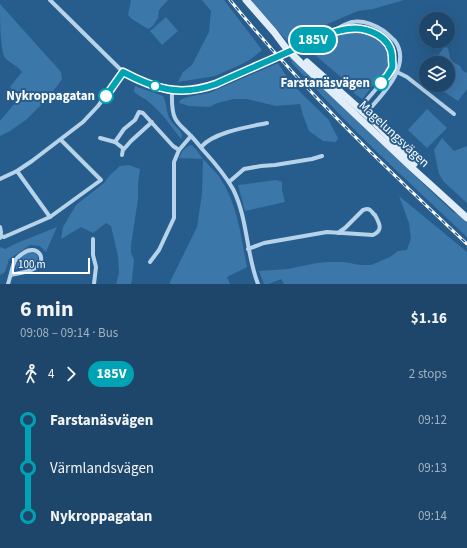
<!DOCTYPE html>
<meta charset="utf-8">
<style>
:root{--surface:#1d466a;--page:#2a5072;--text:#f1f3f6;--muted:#a0b1c1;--line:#3b5e7e}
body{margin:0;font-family:"Source Sans 3",sans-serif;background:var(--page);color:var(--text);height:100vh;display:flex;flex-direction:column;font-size:15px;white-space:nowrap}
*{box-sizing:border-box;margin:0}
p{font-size:13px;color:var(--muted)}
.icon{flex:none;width:22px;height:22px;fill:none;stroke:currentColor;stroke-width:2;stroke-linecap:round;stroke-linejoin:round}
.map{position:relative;height:284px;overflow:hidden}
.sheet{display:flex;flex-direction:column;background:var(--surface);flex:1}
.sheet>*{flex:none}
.badge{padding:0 8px;border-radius:13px;font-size:14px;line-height:26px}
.fabs{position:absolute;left:419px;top:12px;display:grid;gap:8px}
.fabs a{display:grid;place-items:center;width:36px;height:36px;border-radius:50%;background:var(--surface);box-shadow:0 4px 16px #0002,0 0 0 1px var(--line);font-size:20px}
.scale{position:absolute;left:12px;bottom:10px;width:78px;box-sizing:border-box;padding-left:4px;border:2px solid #fff;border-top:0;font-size:11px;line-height:14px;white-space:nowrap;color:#fff;-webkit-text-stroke:3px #275d8d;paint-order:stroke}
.map>.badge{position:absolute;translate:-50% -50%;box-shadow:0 0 0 2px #fff}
.legs{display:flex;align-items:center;gap:6px;height:44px;padding:0 20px;font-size:13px}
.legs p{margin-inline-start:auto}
.summary{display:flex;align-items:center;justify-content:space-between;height:68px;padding:0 20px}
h1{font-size:22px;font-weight:700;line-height:30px}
ul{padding:0 20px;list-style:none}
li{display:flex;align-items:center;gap:14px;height:48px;font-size:15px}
li i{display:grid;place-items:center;width:6px;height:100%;margin:0 5px;background:currentColor}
li i::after{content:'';width:10px;height:10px;margin:-5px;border:3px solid;border-radius:50%;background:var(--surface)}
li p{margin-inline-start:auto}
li:first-child i{background:linear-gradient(#0000 50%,currentColor 0)}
li:last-child i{background:linear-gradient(currentColor 50%,#0000 0)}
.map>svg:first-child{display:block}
</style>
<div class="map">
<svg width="467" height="284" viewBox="0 0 467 284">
<rect width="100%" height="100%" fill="#275d8d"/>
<!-- green -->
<g fill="#3b77a9">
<polygon points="131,0 168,0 159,10 158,18 153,26 148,29 132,19 128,15"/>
<polygon points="202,0 224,0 262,50 251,59 242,64 215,76 178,82 183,72 192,65 209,32 211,11"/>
<polygon points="250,0 404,0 373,9 358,11 287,41"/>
<path d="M0 4 61 72 62 79 58 85 43 103 27 119 10 131 0 136V121L15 103 13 92 10 87 22 72C18 66 10 63 5 58 0 48 0 17 0 4Z"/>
<polygon points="166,17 178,31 162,45 150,31"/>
<path d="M353 31C378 32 398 48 386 74L384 73 377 80 364 97 362 99 355 94 342 78 308 49 345 33Z"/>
<polygon points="444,47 448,48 450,58 453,62 460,66 463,71 467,73 467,89 458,101 440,89 438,85 448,85 448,63 437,63 437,57"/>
<polygon points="289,58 291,58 453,212 458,214 467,223 467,237 379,154 341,116 291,62 292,61"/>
<polygon points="278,63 289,80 303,95 328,119 338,138 336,142 323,141 309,131 303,115 300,104 276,106 247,99 234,99 217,103 210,107 189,106 179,103 180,100 187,97 209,93"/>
<path d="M135 86 163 96C167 104 166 114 171 121 175 127 185 132 181 139 172 127 162 113 150 103 145 98 139 96 134 92Z"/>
<polygon points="427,109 447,128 427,148 408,130"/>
<polygon points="442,138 454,151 467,146 467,203 444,182 439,174 434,150"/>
<path d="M191 145C197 149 199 154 203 159 208 165 214 170 218 175 237 201 241 236 247 267L227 277 230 284H170V282L197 227 202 194 203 159 179 158C182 152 184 147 191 145Z"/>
<polygon points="129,165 140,169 138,184 138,199 131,245 131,253 134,260 132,280 131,284 116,284 119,273 118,256 111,226 106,223 93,233 81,227 61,239 63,227 76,205 104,183 110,175 120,166"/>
<polygon points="276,180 282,182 282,190 285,202 245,211 238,185"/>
<polygon points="399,196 467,252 467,284 284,284 281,279 269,284 264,284 259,271 288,269 317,263 327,262 344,262 360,265 371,265 390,257 398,251 407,250 411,238 409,223"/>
<polygon points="57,227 46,252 40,246 30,245 9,259 5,272 0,275 0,247 5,249 17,243"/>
<path d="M30 252C34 252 36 253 38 257V259L35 263 19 269H16C16 260 22 255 30 252Z"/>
</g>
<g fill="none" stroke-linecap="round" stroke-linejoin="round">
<!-- street -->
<g stroke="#b6d3ea" stroke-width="4">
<path d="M50 0 123 72C148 86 177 96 206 88 224 82 242 72 260 64"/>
<path d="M335 32C345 30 355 27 366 29 370 30 373 32 377 34 392 44 397 58 388 75L359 109"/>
<path d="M311 42C317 39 324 36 330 33 337 29 344 24 352 22 363 20 375 25 384 31 388 34 391 37 395 41 413 66 380 97 365 114"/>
<polyline points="391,69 407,77 454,114"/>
<path d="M172 90C172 99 171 110 175 118 178 125 186 130 191 136 195 140 199 145 203 150 214 162 225 175 233 189 248 219 246 254 258 284"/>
<polyline points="152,122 131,141 124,149 115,142 124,129 135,120 139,112 143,113 173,146 179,150"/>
<polyline points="100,138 115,142"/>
<path d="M201 147C214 132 248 127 267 123"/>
<polyline points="122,155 123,149"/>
<polyline points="17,171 50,217"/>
<polyline points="0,179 17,171 32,161 83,122 98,106 123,72"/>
<polyline points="229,182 244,169 261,166 275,165 312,159 322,156"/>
<polyline points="0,227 1,232 0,238"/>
<polyline points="1,236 4,237 50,217 101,180 61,140"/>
<polyline points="93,239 93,255 96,267 94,284"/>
<path d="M248 249 264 243 327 232 373 235C384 230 379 223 375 215 373 214 372 211 370 210 367 208 366 209 363 210L345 228 338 233"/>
<polyline points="150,262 159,250 174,218 174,162 179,150 191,136"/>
<path d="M8 284C10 278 12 268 14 263 15 260 19 256 22 254 37 242 49 260 35 268 29 272 19 273 11 275"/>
</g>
<!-- secondary -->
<g stroke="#e1edf9" stroke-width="7">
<polyline points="246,0 274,32 286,48 301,63 412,168 432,186 467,218"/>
<polyline points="307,62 372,120 390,138 414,164"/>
</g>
<defs>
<path id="rail" d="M230 0C302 89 384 166 467 244"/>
</defs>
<!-- rail casing -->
<use href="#rail" stroke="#fff" stroke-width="3"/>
<!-- rail -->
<use href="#rail" stroke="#275d8d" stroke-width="1.5" stroke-dasharray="4.5" stroke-linecap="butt"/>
<!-- street-bridge -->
<polyline stroke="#b6d3ea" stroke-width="4" points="260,64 311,42"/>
</g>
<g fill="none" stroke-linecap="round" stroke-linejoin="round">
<defs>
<path id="line-1" d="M106 96 123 72C155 89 180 97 216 84 240 73 264 63 288 52 308 43 327 32 348 29 367 26 393 37 392 59 392 62 393 65 392 68 389 74 385 79 381 83"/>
</defs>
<!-- line-1 casing -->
<use href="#line-1" stroke="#fff" stroke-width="9"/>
<!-- line-1 -->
<use href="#line-1" stroke="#00a3b4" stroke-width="6"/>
</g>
<!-- markers -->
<g fill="#fff" stroke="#00a3b4" stroke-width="2">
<circle cx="381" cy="83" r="7"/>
<circle cx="155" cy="86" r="5"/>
<circle cx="106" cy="96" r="7"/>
</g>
<g text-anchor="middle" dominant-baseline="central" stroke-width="4" stroke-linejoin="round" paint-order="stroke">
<!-- stop labels -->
<g font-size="13" font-weight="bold" fill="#fff" stroke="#275d8d" text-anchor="end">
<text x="370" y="83">Farstanäsvägen</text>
<text x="95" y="96">Nykroppagatan</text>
</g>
<!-- street labels -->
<g font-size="13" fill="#fff" stroke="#275d8d">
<text transform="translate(394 134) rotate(43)">Magelungsvägen</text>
</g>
</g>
</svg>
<div class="fabs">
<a><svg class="icon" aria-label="locate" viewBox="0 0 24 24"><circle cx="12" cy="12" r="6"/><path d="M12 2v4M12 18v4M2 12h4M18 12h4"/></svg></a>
<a><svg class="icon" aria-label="layers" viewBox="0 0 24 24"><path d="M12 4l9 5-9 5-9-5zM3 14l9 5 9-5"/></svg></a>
</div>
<div class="scale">100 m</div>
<b class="badge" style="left:313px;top:40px;background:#00a3b4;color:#fff">185V</b>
</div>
<section class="sheet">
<div class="summary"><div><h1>6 min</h1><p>09:08 – 09:14 · Bus</p></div><b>$1.16</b></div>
<div class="legs"><svg class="icon" aria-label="walk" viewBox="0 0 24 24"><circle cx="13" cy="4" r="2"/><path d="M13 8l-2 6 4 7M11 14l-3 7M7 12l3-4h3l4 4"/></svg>4<svg class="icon" aria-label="forward" viewBox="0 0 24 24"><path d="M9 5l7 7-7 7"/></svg><b class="badge" style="background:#00a3b4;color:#fff">185V</b><p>2 stops</p></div>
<ul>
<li><i style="color:#00a3b4"></i><b>Farstanäsvägen</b><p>09:12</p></li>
<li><i style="color:#00a3b4"></i><span>Värmlandsvägen</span><p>09:13</p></li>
<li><i style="color:#00a3b4"></i><b>Nykroppagatan</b><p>09:14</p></li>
</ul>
</section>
